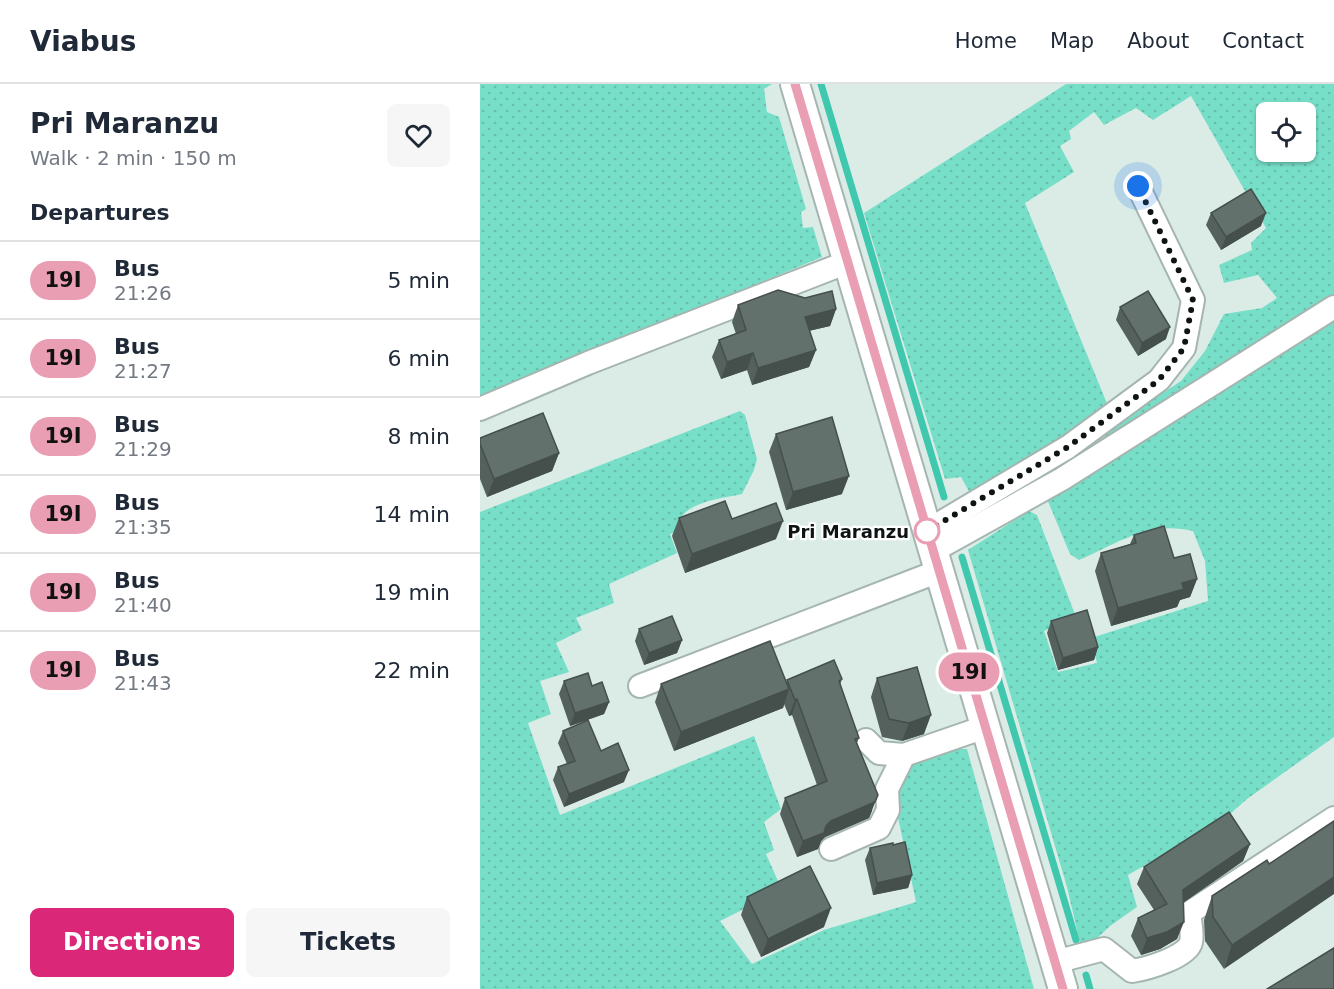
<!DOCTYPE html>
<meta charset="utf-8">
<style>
:root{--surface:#fff;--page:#f6f6f7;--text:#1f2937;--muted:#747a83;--line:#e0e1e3;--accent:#db2777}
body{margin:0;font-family:"DejaVu Sans",sans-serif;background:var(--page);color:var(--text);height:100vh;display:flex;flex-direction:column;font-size:22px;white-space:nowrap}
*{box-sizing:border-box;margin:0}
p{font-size:20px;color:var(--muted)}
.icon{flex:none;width:33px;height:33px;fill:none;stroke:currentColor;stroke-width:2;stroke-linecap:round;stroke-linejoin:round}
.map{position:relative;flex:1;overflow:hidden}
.details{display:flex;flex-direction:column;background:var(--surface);width:480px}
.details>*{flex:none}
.badge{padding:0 12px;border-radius:20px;font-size:21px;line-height:39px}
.controls{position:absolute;left:776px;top:18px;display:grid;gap:12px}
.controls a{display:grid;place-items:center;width:60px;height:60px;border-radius:9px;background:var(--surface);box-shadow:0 2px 4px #0004;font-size:30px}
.you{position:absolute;width:30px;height:30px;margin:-15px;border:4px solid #fff;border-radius:50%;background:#1a73e8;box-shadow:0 0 0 9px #1a73e833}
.map>.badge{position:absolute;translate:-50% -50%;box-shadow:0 0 0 3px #fff}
h2{padding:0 30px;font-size:22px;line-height:54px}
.round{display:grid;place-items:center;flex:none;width:63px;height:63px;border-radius:9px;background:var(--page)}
.overview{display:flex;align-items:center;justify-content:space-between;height:102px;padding:0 30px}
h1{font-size:28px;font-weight:800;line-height:45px}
.action{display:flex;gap:12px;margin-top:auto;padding:12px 30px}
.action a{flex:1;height:69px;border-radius:9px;background:var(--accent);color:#fff;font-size:24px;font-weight:800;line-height:69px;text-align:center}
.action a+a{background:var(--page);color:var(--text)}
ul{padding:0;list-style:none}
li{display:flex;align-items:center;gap:18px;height:78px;padding:0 30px;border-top:2px solid var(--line)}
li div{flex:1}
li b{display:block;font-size:22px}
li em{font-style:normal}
li .badge{min-width:66px;font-weight:700;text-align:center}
header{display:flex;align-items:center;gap:36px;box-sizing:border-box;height:84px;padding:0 30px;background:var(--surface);border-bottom:2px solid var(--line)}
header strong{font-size:28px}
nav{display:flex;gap:33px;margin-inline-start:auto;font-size:21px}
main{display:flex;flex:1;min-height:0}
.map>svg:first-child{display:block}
</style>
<header>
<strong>Viabus</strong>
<nav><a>Home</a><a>Map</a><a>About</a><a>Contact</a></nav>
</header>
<main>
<section class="details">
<div class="overview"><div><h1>Pri Maranzu</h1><p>Walk · 2 min · 150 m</p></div><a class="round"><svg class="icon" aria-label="heart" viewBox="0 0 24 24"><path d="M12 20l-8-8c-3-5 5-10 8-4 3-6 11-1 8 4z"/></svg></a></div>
<h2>Departures</h2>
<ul>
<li><span class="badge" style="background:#ea9eb4;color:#111">19I</span><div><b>Bus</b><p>21:26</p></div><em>5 min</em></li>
<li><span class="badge" style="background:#ea9eb4;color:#111">19I</span><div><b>Bus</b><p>21:27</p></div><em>6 min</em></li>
<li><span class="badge" style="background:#ea9eb4;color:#111">19I</span><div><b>Bus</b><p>21:29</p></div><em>8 min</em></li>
<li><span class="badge" style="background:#ea9eb4;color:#111">19I</span><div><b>Bus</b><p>21:35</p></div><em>14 min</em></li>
<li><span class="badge" style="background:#ea9eb4;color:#111">19I</span><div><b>Bus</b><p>21:40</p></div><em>19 min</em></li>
<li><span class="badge" style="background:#ea9eb4;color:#111">19I</span><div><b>Bus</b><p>21:43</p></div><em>22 min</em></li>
</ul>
<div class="action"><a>Directions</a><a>Tickets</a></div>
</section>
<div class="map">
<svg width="854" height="905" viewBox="0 0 854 905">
<defs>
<pattern id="grass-dots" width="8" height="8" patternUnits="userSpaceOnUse" patternTransform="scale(1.5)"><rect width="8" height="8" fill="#77dfc8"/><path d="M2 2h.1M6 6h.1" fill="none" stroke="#66beab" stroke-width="1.8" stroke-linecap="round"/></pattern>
</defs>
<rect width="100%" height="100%" fill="#dbece7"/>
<!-- grass -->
<g fill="url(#grass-dots)" fill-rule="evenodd">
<polygon points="0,0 292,0 284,5 287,28 299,33 326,125 321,128 323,144 333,143 342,173 0,315"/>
<path d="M586 0H854V219L629 358 622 349 701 297 725 267 744 230 782 224 797 214 778 191 744 199 739 181 772 166 771 159 786 144 711 12 673 36 656 24 624 41 614 28 589 47 591 55 580 62 594 88 545 119 628 322 569 363 491 411 481 393 465 395 384 129ZM786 28H825V68H786Z"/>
<path d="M854 233V653L767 715 742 737 648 791 657 823 630 842 610 861 600 859 587 803 488 466 549 427 557 431 596 533 564 547 578 588 617 579 611 554 728 517 725 477 713 447C669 436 638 459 599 476L590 470 567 415Z"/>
<path d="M260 327 265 331 277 375 274 386 262 410C240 415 196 418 197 448L190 450 197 469 129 500 134 519 96 534 102 546 76 559 89 588 60 597 71 630 48 639 80 731 274 652 301 725 284 738 294 766 286 770 302 806 240 837 272 880 344 846 436 818 414 715 422 687 435 677 470 665H487L554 905H0V428Z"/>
</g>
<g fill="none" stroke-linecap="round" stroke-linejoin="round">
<!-- stream -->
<g stroke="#40c8ae" stroke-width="7">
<polyline points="341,0 464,413"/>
<polyline points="482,473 596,856"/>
<polyline points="606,891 610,905"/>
</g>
<defs>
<g id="minor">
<polyline points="0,325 108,279 368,178"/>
<polyline points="447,447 588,363 679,296 704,264 713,216 658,102"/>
<polyline points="453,467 582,395 854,223"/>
<polyline points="160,602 459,487"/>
<polyline points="386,656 399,669 424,671"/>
<polyline points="351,765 399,744 408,726 407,705 424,671 505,643"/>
<path d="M575 878 624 865 652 887C666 885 708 873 711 858 713 850 710 837 709 829L854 734"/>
</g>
<polyline id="tertiary" points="315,0 583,905"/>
</defs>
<!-- minor casing -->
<use href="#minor" stroke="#a5b5b0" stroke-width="26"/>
<!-- tertiary casing -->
<use href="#tertiary" stroke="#a5b5b0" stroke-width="32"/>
<!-- minor -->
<use href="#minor" stroke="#fff" stroke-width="22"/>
<!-- tertiary -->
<use href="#tertiary" stroke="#fff" stroke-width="28"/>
</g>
<!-- wall -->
<g fill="#54615d">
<polygon points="731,129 781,142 741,166 726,141"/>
<polygon points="258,221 356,225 350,242 329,247 336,266 329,283 272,301 267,286 241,295 232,273 239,256 256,250 252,238"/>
<polygon points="640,223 686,255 658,272 636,236"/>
<polygon points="296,350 362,410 306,426 289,368"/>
<polygon points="0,354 79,369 72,387 7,413 0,395"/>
<polygon points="199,434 252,435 296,455 205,489 192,452"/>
<polygon points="654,451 694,474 717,495 710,513 700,516 697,523 631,542 615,487 621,469 650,460"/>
<polygon points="571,537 618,563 614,576 578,586 567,549"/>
<polygon points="159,545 202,556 197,569 164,581 155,557"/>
<polygon points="397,594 444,650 422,657 402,653 391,613"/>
<polygon points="362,595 360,601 379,654 377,659 392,727 389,734 345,753 341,757 338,765 317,773 300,730 305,714 337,701 312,631 309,632 304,620 303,624 194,667 175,618 181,600 306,598"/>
<polygon points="84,597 112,602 129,618 124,630 90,642 79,610"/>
<polygon points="83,647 121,667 144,698 84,723 73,696 78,683 87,680 78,659"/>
<polygon points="770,760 763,777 703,819 697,855 680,865 661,871 651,852 658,834 674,826 657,800 664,783"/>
<polygon points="413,761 432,791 428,804 393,811 385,776 390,764"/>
<polygon points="787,776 744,885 725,857 724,836 732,812"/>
<polygon points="267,813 344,843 281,873 261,831"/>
</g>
<!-- shaded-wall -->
<g fill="#454f4c">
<polygon points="786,129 781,142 741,166 746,153"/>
<polygon points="356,225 350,242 319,249 325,233"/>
<polygon points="690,243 686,255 658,272 662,259"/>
<polygon points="336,266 329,283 272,301 278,284"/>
<polygon points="273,269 267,286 241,295 247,278"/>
<polygon points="79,369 72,387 7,413 14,395"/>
<polygon points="369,392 362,410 306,426 313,408"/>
<polygon points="303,437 296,455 205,489 212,470"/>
<polygon points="717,495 710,513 700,516 697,523 631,542 638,524 702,499"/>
<polygon points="202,556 197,569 164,581 169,569"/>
<polygon points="618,563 614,576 578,586 583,574"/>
<polygon points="309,605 303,624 194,667 201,648"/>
<polygon points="317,615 312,631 309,632 315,616"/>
<polygon points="129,618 124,630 90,642 95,629"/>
<polygon points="451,631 444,650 422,657 429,639"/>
<polygon points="149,686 144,698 84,723 89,710"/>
<polygon points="398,711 389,734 345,753 341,757 338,765 317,773 323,757 351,737"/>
<polygon points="770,760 763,777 697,823 703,806"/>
<polygon points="432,791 428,804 393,811 397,799"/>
<polygon points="854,793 854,810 744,885 752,861"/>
<polygon points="351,824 344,843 281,873 288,855"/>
<polygon points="704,838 697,855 680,865 661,871 667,854"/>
</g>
<!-- building -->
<g fill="#62716c" stroke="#454f4c" stroke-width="1.5">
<polygon points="771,105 786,129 746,153 731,129"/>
<polygon points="298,206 325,214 352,207 356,225 325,233 336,266 278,284 273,269 247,278 239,256 266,246 258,221"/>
<polygon points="668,207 690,243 662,259 640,223"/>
<polygon points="63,329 79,369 14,395 0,360 0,354"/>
<polygon points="352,333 369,392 313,408 296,350"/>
<polygon points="245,417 252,435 296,419 303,437 212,470 199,434"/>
<polygon points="684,442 694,474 710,470 717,495 702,499 704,505 638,524 621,469 656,459 654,451"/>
<polygon points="607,526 618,563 583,574 571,537"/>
<polygon points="192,532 202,556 169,569 159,545"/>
<polygon points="290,557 309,605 201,648 181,600"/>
<polygon points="354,576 362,595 359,597 379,654 375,655 398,711 395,718 351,737 346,742 344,749 323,757 305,714 347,697 317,615 315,616 307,596"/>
<polygon points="437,583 451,631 429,639 409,635 397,594"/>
<polygon points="108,589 112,602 122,598 129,618 95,629 84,597"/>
<polygon points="108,636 121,667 138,659 149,686 89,710 78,683 95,677 83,647"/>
<polygon points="749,728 770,760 703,806 704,838 687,848 667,854 658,834 687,820 664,783"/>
<polygon points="854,737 854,793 752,861 733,833 732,812 787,776 789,780"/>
<polygon points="425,758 432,791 397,799 390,764 413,759 413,761"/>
<polygon points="330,782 351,824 288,855 267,813"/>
<polygon points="854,864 854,905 787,905"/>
</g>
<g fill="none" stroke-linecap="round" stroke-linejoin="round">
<defs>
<polyline id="line" points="315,0 583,905"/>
</defs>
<!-- line casing -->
<use href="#line" stroke="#fff" stroke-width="14"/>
<!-- line -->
<use href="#line" stroke="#ea9eb4" stroke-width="9"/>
<!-- walk -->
<polyline stroke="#0e1413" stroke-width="6" stroke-dasharray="0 10.8" points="447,447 588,363 679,296 704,264 713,216 658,102"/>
</g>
<!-- markers -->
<circle fill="#fff" stroke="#ea9eb4" stroke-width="3" cx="447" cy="447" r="12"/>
<g text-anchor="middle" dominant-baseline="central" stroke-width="4.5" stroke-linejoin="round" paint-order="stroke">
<!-- stop labels -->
<g font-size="18" font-weight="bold" fill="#0e1413" stroke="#fff" text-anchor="end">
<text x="429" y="447">Pri Maranzu</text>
</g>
</g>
</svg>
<div class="controls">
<a><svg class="icon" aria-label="locate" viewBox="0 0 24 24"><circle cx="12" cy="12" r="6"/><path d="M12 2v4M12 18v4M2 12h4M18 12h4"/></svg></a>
</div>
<div class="you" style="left:658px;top:102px"></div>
<b class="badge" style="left:489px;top:588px;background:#ea9eb4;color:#111">19I</b>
</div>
</main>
